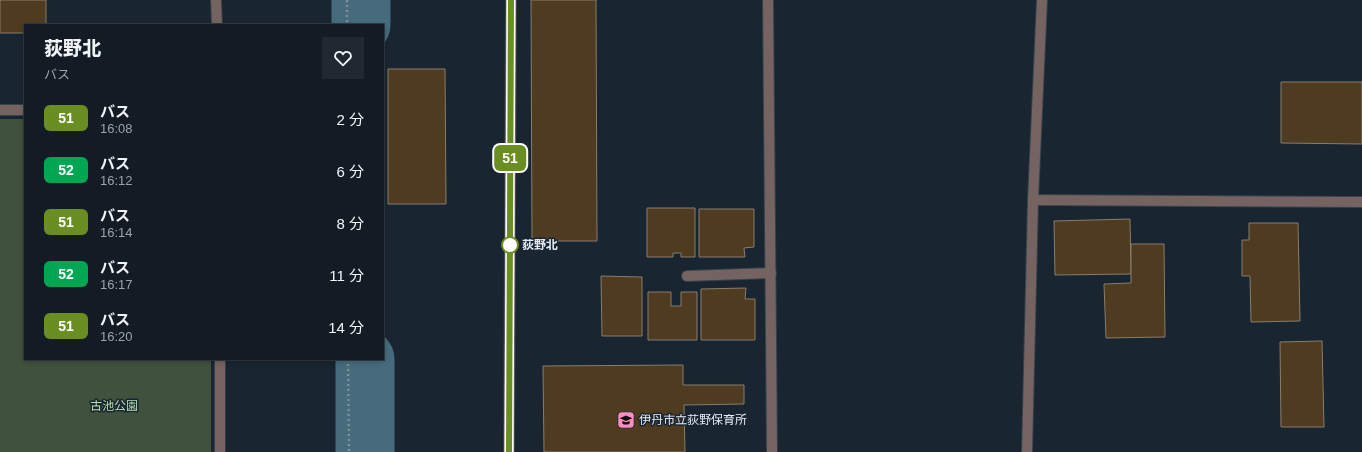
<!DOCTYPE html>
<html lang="ja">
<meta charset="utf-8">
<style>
:root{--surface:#131c25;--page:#202932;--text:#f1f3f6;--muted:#9da1a7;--line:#323a42}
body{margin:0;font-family:Helvetica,"Noto Sans JP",sans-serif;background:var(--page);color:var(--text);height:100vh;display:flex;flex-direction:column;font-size:15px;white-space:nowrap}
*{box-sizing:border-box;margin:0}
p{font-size:13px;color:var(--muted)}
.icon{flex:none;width:22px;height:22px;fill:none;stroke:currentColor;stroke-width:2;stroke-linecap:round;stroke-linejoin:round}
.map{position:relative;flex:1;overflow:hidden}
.side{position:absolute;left:24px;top:24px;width:360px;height:336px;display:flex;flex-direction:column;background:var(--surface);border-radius:0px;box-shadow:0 2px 6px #0003,0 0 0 1px var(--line)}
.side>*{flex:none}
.badge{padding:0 8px;border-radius:6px;font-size:14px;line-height:26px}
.map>.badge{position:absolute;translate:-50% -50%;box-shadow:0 0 0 2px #fff}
.round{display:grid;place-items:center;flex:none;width:42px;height:42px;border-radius:0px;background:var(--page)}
.headline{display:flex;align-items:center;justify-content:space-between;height:68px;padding:0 20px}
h1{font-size:19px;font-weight:800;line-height:30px}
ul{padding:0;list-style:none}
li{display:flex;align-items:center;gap:12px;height:52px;padding:0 20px}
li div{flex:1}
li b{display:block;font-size:15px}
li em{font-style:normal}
li .badge{min-width:44px;font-weight:700;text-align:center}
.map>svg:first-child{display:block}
</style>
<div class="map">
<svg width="1362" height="452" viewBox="0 0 1362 452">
<rect width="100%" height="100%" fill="#192531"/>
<!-- green -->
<polygon fill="#40513d" points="0,119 25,119 25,359 211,359 211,452 0,452"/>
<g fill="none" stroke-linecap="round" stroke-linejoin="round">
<!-- river -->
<g stroke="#456b7c" stroke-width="59">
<polyline points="361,0 361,25"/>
<polyline points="365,359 365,452"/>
</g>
</g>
<!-- building -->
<g fill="#4f3b20" stroke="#897d6d">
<polygon points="0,0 46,0 46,25 25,25 25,33 0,33"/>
<polygon points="531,0 596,0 597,241 532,241"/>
<polygon points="388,69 445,69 446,204 388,204"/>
<polygon points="1281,82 1362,82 1362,144 1281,143"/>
<polygon points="647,208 695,208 695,257 681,257 681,253 673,253 673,257 647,257"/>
<polygon points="699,209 754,209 754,247 744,248 745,257 699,257"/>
<polygon points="1130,219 1131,274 1055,275 1054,221"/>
<polygon points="1249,223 1298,223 1300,321 1251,322 1250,276 1242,276 1242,240 1249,240"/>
<polygon points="1131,244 1164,244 1165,337 1106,338 1104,284 1131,283"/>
<polygon points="601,276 642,277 642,336 602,336"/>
<polygon points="746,288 745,299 755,299 755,340 701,340 701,289"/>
<polygon points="648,292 671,292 671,306 681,306 681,292 697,292 697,340 648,340"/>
<polygon points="1322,341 1324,427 1281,427 1280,342"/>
<polygon points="683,365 683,385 744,385 744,404 684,405 685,452 544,452 543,366"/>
</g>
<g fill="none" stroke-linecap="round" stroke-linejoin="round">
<defs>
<polyline id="lane" points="687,276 771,273"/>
<g id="street">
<polyline points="216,0 217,25"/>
<polyline points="768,0 772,452"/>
<polyline points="0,110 25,110"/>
<polyline points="1033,200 1362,202"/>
<polyline points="220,359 220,452"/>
<polyline points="1027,452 1033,200 1042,0"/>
</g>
<polyline id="secondary" points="509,452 511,0"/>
</defs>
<!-- lane casing -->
<use href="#lane" stroke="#35414c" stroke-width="12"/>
<!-- street casing -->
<use href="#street" stroke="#35414c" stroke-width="12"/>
<!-- secondary casing -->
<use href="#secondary" stroke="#35414c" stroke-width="12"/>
<!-- path -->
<g stroke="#848d98" stroke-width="2.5" stroke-dasharray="2 3" stroke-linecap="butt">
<polyline points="347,0 347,25"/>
<polyline points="348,359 349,452"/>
</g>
<!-- lane -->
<use href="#lane" stroke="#746360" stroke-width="10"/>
<!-- street -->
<use href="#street" stroke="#746360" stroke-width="10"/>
<!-- secondary -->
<use href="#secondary" stroke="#a28782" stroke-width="10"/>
</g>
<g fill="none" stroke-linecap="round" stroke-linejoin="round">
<defs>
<polyline id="line" points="509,452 511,0"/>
</defs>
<!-- line casing -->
<use href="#line" stroke="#fff" stroke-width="9"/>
<!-- line -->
<use href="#line" stroke="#6b8e23" stroke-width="6"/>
</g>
<!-- icons -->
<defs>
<symbol id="school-square" viewBox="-11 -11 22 22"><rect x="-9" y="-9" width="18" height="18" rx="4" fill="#fd8ebf" stroke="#192531"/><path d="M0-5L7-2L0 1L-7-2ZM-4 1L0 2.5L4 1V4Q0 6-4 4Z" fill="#111"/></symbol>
</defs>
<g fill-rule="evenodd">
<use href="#school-square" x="616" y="410" width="20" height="20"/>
</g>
<!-- markers -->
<circle fill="#fff" stroke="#6b8e23" stroke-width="2" cx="510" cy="245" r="8"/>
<g text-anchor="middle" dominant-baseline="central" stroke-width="3" stroke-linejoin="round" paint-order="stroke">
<!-- stop labels -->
<g font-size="12" font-weight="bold" fill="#e4ebf4" stroke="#192531" text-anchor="start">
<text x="522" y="245">荻野北</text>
</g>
<!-- park labels -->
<g font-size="12" fill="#b5dfae" stroke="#192531">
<text x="114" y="406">古池公園</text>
</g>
<!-- poi labels -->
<g font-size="12" fill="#e4ebf4" stroke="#192531" text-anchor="start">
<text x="639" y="420">伊丹市立荻野保育所</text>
</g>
</g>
</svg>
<b class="badge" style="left:510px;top:158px;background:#6b8e23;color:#fff">51</b>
<section class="side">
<div class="headline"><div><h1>荻野北</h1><p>バス</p></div><a class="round"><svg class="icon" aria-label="heart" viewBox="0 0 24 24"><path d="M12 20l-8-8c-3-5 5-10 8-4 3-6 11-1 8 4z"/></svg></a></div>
<ul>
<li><span class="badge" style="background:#6b8e23;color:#fff">51</span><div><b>バス</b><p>16:08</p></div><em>2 分</em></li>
<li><span class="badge" style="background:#00a651;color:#fff">52</span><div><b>バス</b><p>16:12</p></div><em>6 分</em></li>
<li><span class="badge" style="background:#6b8e23;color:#fff">51</span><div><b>バス</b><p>16:14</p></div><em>8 分</em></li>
<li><span class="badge" style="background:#00a651;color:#fff">52</span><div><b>バス</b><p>16:17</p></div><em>11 分</em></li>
<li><span class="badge" style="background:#6b8e23;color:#fff">51</span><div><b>バス</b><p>16:20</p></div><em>14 分</em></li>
</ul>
</section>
</div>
